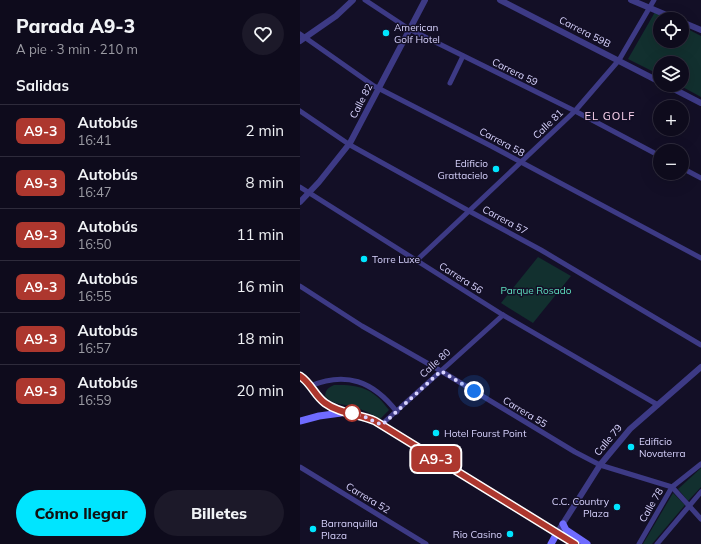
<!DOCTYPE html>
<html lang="es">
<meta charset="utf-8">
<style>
:root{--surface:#0e0b1c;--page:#1c1929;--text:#f1f3f6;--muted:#9b9ba3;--line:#2e2b3b;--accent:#00e5ff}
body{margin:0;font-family:Mulish,sans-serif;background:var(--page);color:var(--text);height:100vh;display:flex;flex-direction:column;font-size:15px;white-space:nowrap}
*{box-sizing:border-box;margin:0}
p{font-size:13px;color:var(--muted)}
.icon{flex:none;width:22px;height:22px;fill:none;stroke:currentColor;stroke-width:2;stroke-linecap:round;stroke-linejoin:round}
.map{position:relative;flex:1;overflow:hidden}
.drawer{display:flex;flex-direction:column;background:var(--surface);width:300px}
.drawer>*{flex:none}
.badge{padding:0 8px;border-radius:6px;font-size:14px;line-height:26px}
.tools{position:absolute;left:353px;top:12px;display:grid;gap:8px}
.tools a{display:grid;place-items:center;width:36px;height:36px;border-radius:50%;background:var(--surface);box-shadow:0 4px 16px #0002,0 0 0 1px var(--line);font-size:20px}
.you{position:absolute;width:20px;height:20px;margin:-10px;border:3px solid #fff;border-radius:50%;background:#1a73e8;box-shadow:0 0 0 6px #1a73e833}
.map>.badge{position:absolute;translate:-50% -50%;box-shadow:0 0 0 2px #fff}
h2{padding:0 16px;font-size:15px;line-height:36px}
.round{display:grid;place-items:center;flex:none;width:42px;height:42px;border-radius:21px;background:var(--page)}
.headline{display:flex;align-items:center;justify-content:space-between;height:68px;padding:0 16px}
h1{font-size:19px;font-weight:800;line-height:30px}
.cta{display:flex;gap:8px;margin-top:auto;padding:8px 16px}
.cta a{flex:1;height:46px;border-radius:24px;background:var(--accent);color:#111;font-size:16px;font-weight:800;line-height:46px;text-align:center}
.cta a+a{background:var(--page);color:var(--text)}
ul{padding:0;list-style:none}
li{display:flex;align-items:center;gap:12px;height:52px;padding:0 16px;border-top:1px solid var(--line)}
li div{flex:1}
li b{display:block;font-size:15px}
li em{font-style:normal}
li .badge{min-width:44px;font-weight:700;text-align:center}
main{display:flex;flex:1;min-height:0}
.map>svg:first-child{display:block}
</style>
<main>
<section class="drawer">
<div class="headline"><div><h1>Parada A9-3</h1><p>A pie · 3 min · 210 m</p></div><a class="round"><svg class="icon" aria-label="heart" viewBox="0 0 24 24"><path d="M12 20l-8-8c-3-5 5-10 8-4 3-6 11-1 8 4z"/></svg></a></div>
<h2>Salidas</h2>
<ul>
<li><span class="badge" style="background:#ad372e;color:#fff">A9-3</span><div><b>Autobús</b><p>16:41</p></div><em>2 min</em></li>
<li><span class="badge" style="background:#ad372e;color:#fff">A9-3</span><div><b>Autobús</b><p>16:47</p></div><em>8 min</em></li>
<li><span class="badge" style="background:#ad372e;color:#fff">A9-3</span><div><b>Autobús</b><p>16:50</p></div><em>11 min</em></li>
<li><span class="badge" style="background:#ad372e;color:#fff">A9-3</span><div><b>Autobús</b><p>16:55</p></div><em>16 min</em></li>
<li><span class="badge" style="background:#ad372e;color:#fff">A9-3</span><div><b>Autobús</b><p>16:57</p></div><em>18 min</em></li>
<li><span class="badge" style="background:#ad372e;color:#fff">A9-3</span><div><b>Autobús</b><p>16:59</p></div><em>20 min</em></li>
</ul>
<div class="cta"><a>Cómo llegar</a><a>Billetes</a></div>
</section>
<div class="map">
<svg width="401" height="544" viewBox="0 0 401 544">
<rect width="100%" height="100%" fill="#130f26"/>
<!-- park -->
<g fill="#12302f">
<polygon points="355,12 368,19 360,19 360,41 382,41 382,26 401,36 401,97 379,85 382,85 382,63 360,63 360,75 328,59"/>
<polygon points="238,257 271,276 233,323 201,303"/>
<path d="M34 385C60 384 74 389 89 410L80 419C72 414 64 410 54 407 44 404 32 405 25 396 26 389 28 388 34 385Z"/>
<polygon points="401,468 401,487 388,501 378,489"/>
<polygon points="373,493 385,505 352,544 343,544"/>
</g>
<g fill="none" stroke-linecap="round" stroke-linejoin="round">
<!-- minor -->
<g stroke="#3d3a85" stroke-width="5">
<polyline points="65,0 109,29 275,111 360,156"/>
<polyline points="0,34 74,86 191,146 401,258"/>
<polyline points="150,83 163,56"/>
<polyline points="0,111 50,145 169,211 241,250 401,345"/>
<polyline points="382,168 401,178"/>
<polyline points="0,187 203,315 358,405"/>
<polyline points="116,261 275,111 319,60 354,0"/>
<polyline points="0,286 62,326 141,371 275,452 300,465 372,487 401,519"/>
<path d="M10 386C46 371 73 381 97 412"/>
<polyline points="81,425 203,315"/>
<polyline points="0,467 126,544"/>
<polyline points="339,544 372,487 401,464"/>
<polyline points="357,544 401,492"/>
</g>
<!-- tertiary -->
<g stroke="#3d3a85" stroke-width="6">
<polyline points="200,0 360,82"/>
<polyline points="331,0 376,19"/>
<polyline points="382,22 401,30"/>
<polyline points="0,41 36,16 53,0"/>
<polyline points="366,85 401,103"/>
<polyline points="0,202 19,182 50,143 125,0"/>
<polyline points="257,533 300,465 330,429 401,367"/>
</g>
<!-- secondary -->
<g stroke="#6f6bff" stroke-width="7">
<path d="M0 376C11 383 15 396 25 403 40 414 59 414 75 421L275 544"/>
<polyline points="0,421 19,416 41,413"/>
<polyline points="263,524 266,530 287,544"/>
<polyline points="251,544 257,533"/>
</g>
</g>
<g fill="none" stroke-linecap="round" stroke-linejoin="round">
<defs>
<path id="line" d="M0 376C11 383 15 396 25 403 40 414 59 414 75 421L275 544"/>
</defs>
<!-- line casing -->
<use href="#line" stroke="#fff" stroke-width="9"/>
<!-- line -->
<use href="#line" stroke="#ad372e" stroke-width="6"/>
<!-- walk -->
<polyline stroke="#d9d4ff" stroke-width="4" stroke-dasharray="0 7.2" points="52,413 65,417 82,425 141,371 174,391"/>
</g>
<!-- markers -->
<g fill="#00e5ff" stroke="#130f26" stroke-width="1.5">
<circle cx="86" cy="33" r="4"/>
<circle cx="196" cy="169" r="4"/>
<circle cx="64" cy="259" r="4"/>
<circle cx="136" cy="433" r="4"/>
<circle cx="331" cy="447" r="4"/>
<circle cx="317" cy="507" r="4"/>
<circle cx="13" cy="529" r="4"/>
<circle cx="210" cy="534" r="4"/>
</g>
<circle fill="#fff" stroke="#ad372e" stroke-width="2" cx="52" cy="413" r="8"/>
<g text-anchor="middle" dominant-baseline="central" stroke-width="3" stroke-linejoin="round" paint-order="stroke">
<!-- poi labels -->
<g font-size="10" fill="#d9d4ff" stroke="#130f26" text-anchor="start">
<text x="94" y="27">American<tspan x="94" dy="12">Golf Hotel</tspan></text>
<text x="188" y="163" text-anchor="end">Edificio<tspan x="188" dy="12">Grattacielo</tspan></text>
<text x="72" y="259">Torre Luxe</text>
<text x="144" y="433">Hotel Fourst Point</text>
<text x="339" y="441">Edificio<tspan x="339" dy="12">Novaterra</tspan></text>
<text x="309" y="501" text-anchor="end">C.C. Country<tspan x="309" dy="12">Plaza</tspan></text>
<text x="21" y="523">Barranquilla<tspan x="21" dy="12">Plaza</tspan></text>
<text x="202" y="534" text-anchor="end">Rio Casino</text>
</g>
<!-- street labels -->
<g font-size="10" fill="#d9d4ff" stroke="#130f26">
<text transform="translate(285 32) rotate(27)">Carrera 59B</text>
<text transform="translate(215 72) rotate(26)">Carrera 59</text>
<text transform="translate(61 101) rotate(-63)">Calle 82</text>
<text transform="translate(248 124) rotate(-44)">Calle 81</text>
<text transform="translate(202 142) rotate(28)">Carrera 58</text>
<text transform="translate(205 220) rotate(28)">Carrera 57</text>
<text transform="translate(161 278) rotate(32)">Carrera 56</text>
<text transform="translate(135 363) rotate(-42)">Calle 80</text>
<text transform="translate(225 412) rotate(31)">Carrera 55</text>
<text transform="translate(308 440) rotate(-50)">Calle 79</text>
<text transform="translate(68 498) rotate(31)">Carrera 52</text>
<text transform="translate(351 505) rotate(-60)">Calle 78</text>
</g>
<!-- park labels -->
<g font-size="10" fill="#5fe0c0" stroke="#130f26">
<text x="236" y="290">Parque Rosado</text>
</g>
<!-- neighbourhood labels -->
<g font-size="11" letter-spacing="1" fill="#ffd6f0" stroke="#130f26">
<text x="310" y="116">EL GOLF</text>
</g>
</g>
</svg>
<div class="tools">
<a><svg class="icon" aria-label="locate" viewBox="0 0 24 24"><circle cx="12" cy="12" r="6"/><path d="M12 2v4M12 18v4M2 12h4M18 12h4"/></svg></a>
<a><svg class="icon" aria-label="layers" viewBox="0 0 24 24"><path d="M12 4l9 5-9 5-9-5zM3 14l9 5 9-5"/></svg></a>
<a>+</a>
<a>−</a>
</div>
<div class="you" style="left:174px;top:391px"></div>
<b class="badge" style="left:136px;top:459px;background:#ad372e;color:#fff">A9-3</b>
</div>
</main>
